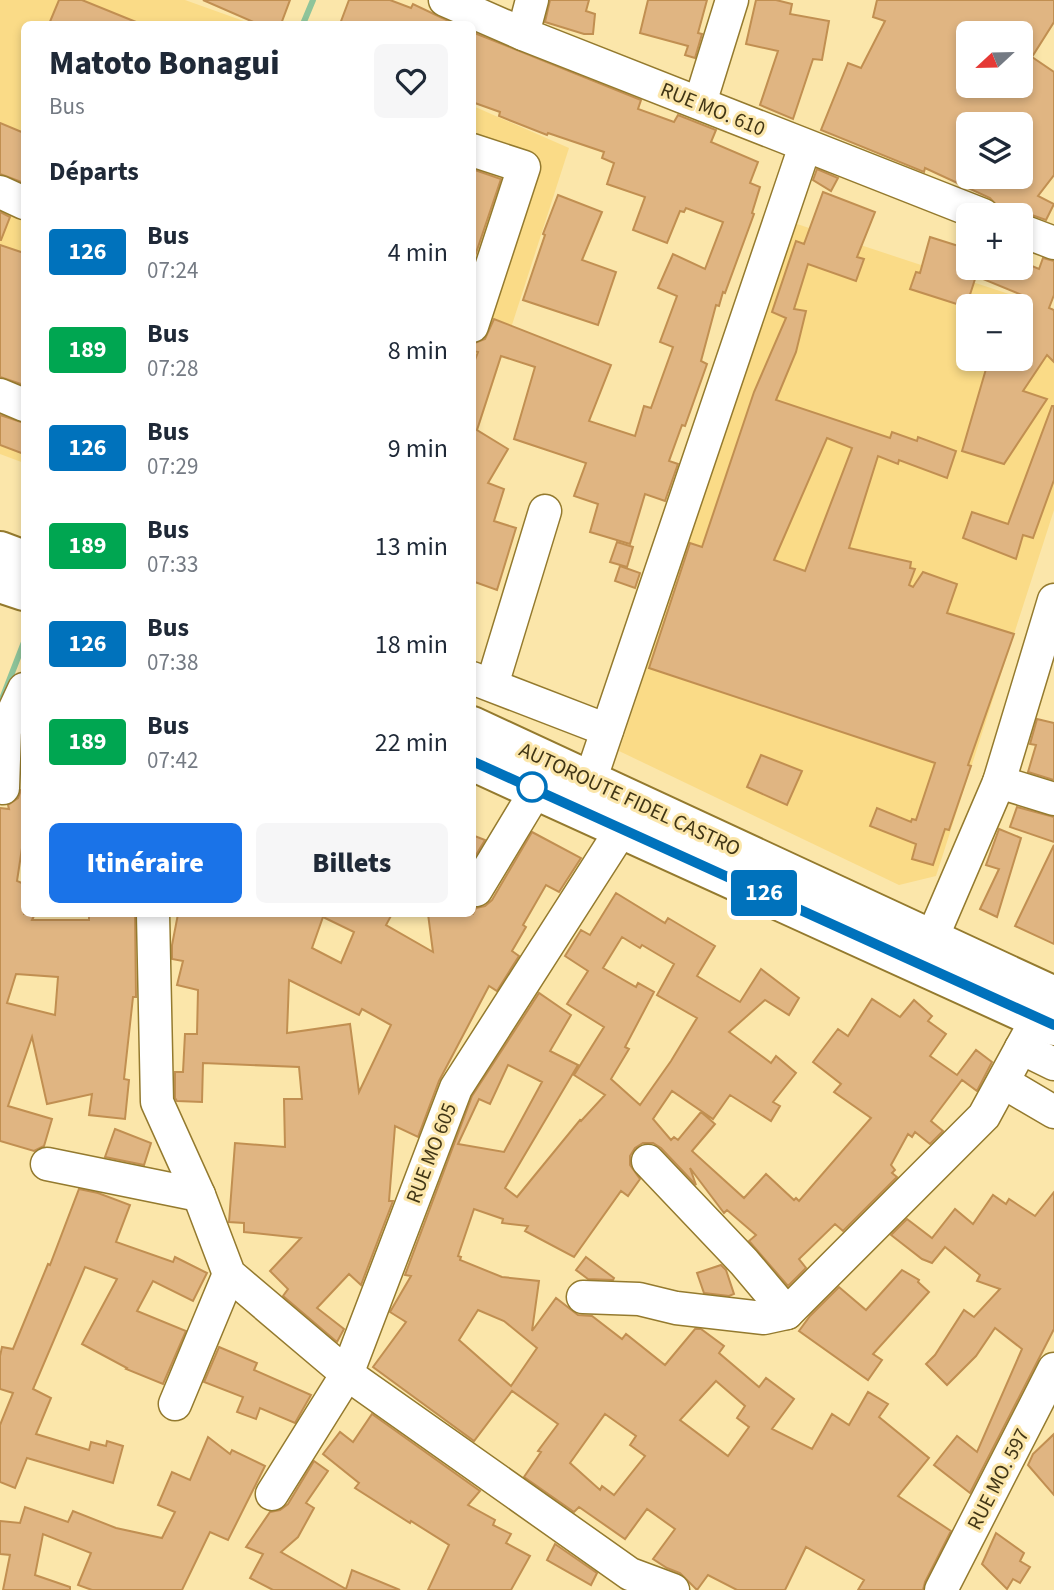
<!DOCTYPE html>
<html lang="fr">
<meta charset="utf-8">
<style>
:root{--surface:#fff;--page:#f6f6f7;--text:#1f2937;--muted:#747a83;--accent:#1a73e8}
body{margin:0;font-family:"Source Sans 3",sans-serif;background:var(--page);color:var(--text);height:100vh;display:flex;flex-direction:column;font-size:26px;white-space:nowrap}
*{box-sizing:border-box;margin:0}
p{font-size:23px;color:var(--muted)}
.icon{flex:none;width:38px;height:38px;fill:none;stroke:currentColor;stroke-width:2;stroke-linecap:round;stroke-linejoin:round}
.map{position:relative;flex:1;overflow:hidden}
.drawer{position:absolute;left:21px;top:21px;width:455px;height:896px;display:flex;flex-direction:column;background:var(--surface);border-radius:10px;box-shadow:0 4px 10px #0003}
.drawer>*{flex:none}
.badge{padding:0 14px;border-radius:5px;font-size:24px;line-height:46px}
.needle{width:46px;rotate:248deg}
.controls{position:absolute;left:956px;top:21px;display:grid;gap:14px}
.controls a{display:grid;place-items:center;width:77px;height:77px;border-radius:10px;background:var(--surface);box-shadow:0 4px 10px #0003;font-size:35px}
.map>.badge{position:absolute;translate:-50% -50%;box-shadow:0 0 0 4px #fff}
h2{padding:0 28px;font-size:26px;line-height:63px}
.round{display:grid;place-items:center;flex:none;width:74px;height:74px;border-radius:10px;background:var(--page)}
.overview{display:flex;align-items:center;justify-content:space-between;height:119px;padding:0 28px}
h1{font-size:33px;font-weight:800;line-height:52px}
.action{display:flex;gap:14px;margin-top:auto;padding:14px 28px}
.action a{flex:1;height:80px;border-radius:10px;background:var(--accent);color:#fff;font-size:28px;font-weight:800;line-height:80px;text-align:center}
.action a+a{background:var(--page);color:var(--text)}
ul{padding:0;list-style:none}
li{display:flex;align-items:center;gap:21px;height:98px;padding:0 28px}
li div{flex:1}
li b{display:block;font-size:26px}
li em{font-style:normal}
li .badge{min-width:77px;font-weight:700;text-align:center}
.map>svg:first-child{display:block}
</style>
<div class="map">
<svg width="1054" height="1590" viewBox="0 0 1054 1590">
<rect width="100%" height="100%" fill="#fbe6aa"/>
<!-- built -->
<g fill="#fadb87" fill-rule="evenodd">
<polygon points="0,0 185,0 252,24 24,24 24,463 0,454"/>
<polygon points="473,106 569,148 473,446"/>
<path d="M794 223 1054 309V510L936 876 899 885 619 751ZM968 306H1020V359H968Z"/>
</g>
<g fill="none" stroke-linecap="round" stroke-linejoin="round">
<!-- stream -->
<g stroke="#8ec49a" stroke-width="6">
<polyline points="303,24 313,0"/>
<polyline points="0,704 24,642"/>
</g>
</g>
<!-- building -->
<g fill="#e0b582" stroke="#c18f51" stroke-width="2" fill-rule="evenodd">
<polygon points="59,0 82,0 141,24 49,24"/>
<polygon points="203,0 290,0 281,24 258,24"/>
<polygon points="349,0 390,0 411,8 413,4 455,24 340,24"/>
<polygon points="550,0 589,0 586,11 595,14 593,34 584,34 545,22"/>
<polygon points="648,0 707,0 698,33 702,34 695,58 685,55 688,46 640,33"/>
<polygon points="756,0 776,0 792,4 790,14 829,21 822,60 813,59 793,119 760,105 778,51 746,44"/>
<path d="M877 0H1054V22L1032 57 1054 72V175L1038 196 1054 204 1046 220 1026 213 1012 214 999 208 990 198 925 168 924 172 821 130 848 63 861 68 885 21 873 17ZM968 33H1020V86H968ZM968 124H1020V177H968Z"/>
<polygon points="472,32 641,100 638,109 674,122 678,115 716,130 711,142 758,162 750,183 760,187 752,213 754,214 725,293 723,292 719,306 716,305 701,361 707,364 685,426 682,425 669,461 678,464 665,501 645,494 630,544 590,532 598,504 574,496 586,463 514,439 535,367 501,356 477,430 508,449 488,483 504,489 494,521 516,528 497,590 472,581 472,368 478,352 472,351 472,344 485,339 494,319 611,365 589,421 635,436 644,406 651,408 673,347 660,342 677,296 658,288 673,254 705,269 723,222 686,208 684,212 680,211 667,243 633,230 645,197 607,184 614,163 602,158 604,152 548,133 547,135 499,116 500,112 472,102"/>
<polygon points="0,123 24,133 24,183 0,174"/>
<polygon points="472,169 501,179 472,265"/>
<polygon points="817,169 838,178 831,191 813,180"/>
<path d="M823 192 875 212 857 257 864 259 856 281 808 264 794 309 806 311 796 352 776 400 890 438 892 432 917 441 918 437 956 451 947 478 899 460 898 464 878 456 849 548 911 562 910 568 915 569 909 585 913 587 923 572 957 584 947 613 1014 634 968 765 971 766 949 830 945 829 933 865 912 859 916 844 870 826 877 808 911 822 912 819 916 820 935 763 649 668 690 543 702 547 754 392 786 318 772 312 796 241 804 244ZM827 438 852 448 805 571 774 560Z"/>
<polygon points="558,195 602,212 582,260 616,272 598,325 523,300 545,235 543,234"/>
<polygon points="0,212 10,217 1,240 0,240"/>
<polygon points="930,237 968,249 968,268 1020,268 1020,261 1039,269 1043,258 1054,261 1054,295 1049,308 1054,310 1054,362 1047,355 1023,391 1047,399 1004,464 962,451 986,369 980,359 1020,359 1020,296 1022,295 976,276 966,307 910,289 916,272 920,273"/>
<polygon points="0,245 24,253 24,385 0,377"/>
<polygon points="1052,406 1054,406 1054,480 1033,538 1023,535 1016,559 963,538 972,512 1008,524"/>
<polygon points="0,415 24,423 24,454 0,445"/>
<polygon points="617,542 633,547 627,567 610,562"/>
<polygon points="620,566 640,573 635,588 615,581"/>
<polygon points="1037,719 1054,723 1054,780 1028,772 1036,745 1030,744"/>
<polygon points="761,755 802,771 787,805 747,787"/>
<path d="M21 790H24V848H22L17 881 24 884V914H35L32 920H89V914H135L136 997H133L124 1079 129 1080 125 1119 89 1115 92 1094 47 1104 32 1037 8 1106 52 1119 44 1146 34 1151 0 1141V808L9 809 8 805 18 798ZM16 974 58 977 55 1015 7 1003Z"/>
<polygon points="1017,807 1054,817 1054,842 1010,827"/>
<polygon points="999,829 1021,838 997,917 980,909 999,869 986,865"/>
<path d="M532 832 581 858 559 892 546 885 523 925 526 927 512 951 519 956 497 991 489 986 439 1081 418 1137 395 1126 389 1201H393L361 1285 349 1274 317 1308 344 1329 337 1342 283 1296 288 1289 270 1271 301 1238 244 1232V1223L229 1222 235 1143 285 1147 284 1099H302L299 1067 203 1063 202 1102 177 1101 175 1098V1072H183L185 1034H197L198 990 177 985 183 961 172 959V945L178 914H392L386 925 433 952 428 914H473L476 908 485 906 492 900ZM323 917 354 932 341 963 312 948ZM289 980 359 1015 362 1009 391 1025 359 1092 350 1024 287 1033Z"/>
<polygon points="472,835 485,840 473,860 472,859"/>
<polygon points="1054,845 1054,944 1015,926"/>
<path d="M616 893 665 923 668 918 715 946 697 976 740 1002 761 969 799 998 789 1015 765 1000 729 1032 771 1063 776 1056 796 1073 773 1102 780 1106 771 1121 730 1095 713 1119 672 1091 653 1119 671 1140 674 1137 678 1140 701 1112 715 1124 692 1151 744 1198 766 1174 794 1200 796 1198 799 1201 871 1118 834 1092 841 1084 813 1062 838 1029 848 1036 872 999 900 1017 914 1000 932 1016 928 1021 946 1034 930 1056 957 1075 976 1050 992 1062 977 1091 962 1080 931 1121 943 1131 930 1144 915 1132 912 1137 908 1134 891 1165 895 1170 892 1173 897 1177 843 1231 835 1224 799 1259 806 1268 788 1286 749 1241 756 1235 727 1210 724 1213 690 1168 696 1185 661 1148 653 1143H643L635 1148 630 1156V1165L640 1179 628 1196 621 1191 574 1257 525 1231 528 1226 502 1223 503 1219 474 1209 458 1256 461 1257 460 1260 502 1277 539 1281 532 1331 556 1298 578 1315 592 1316 622 1339 626 1334 665 1365 695 1329H701L724 1346 719 1353 759 1387 766 1378 794 1399 772 1429 812 1449 832 1414 849 1425 868 1392 888 1404 879 1417 929 1458 898 1496 951 1531 925 1582 923 1590H858L864 1580 806 1547 785 1590H737L708 1575 697 1590 680 1573 667 1568 653 1559 675 1529 647 1509 625 1539 579 1507 574 1512 524 1477 541 1452 538 1451 558 1424 512 1391 474 1441 373 1367 406 1322 390 1312 411 1276 405 1275 472 1096 539 993 571 1015 550 1051 578 1065 505 1188 517 1197 580 1120 581 1121 605 1095 574 1075 604 1027 567 1004 588 971 565 956 581 930 590 935ZM622 937 640 948 642 945 674 964 657 995 697 1018 671 1061 640 1105 611 1079 629 1049 625 1047 654 992 638 983 636 987 603 968ZM508 1065 542 1082 504 1152 458 1144 479 1099 490 1104ZM478 1310 504 1321 537 1348 511 1386 459 1340ZM716 1381 745 1406 737 1418 749 1427 728 1456 680 1420ZM605 1414 636 1436 630 1445 645 1456 614 1495 602 1486 600 1490 570 1463Z"/>
<polygon points="115,1129 151,1143 144,1165 105,1157"/>
<polygon points="79,1189 98,1193 130,1205 116,1242 173,1262 175,1257 207,1273 193,1301 153,1281 137,1311 186,1331 163,1384 126,1369 127,1368 82,1344 117,1279 85,1267 33,1389 51,1398 36,1434 89,1450 91,1442 106,1446 107,1441 123,1446 113,1483 27,1458 15,1488 0,1482 0,1425 13,1393 0,1389 0,1356 2,1347 13,1349 48,1264 50,1265"/>
<polygon points="1054,1192 1054,1329 970,1493 934,1465 957,1436 977,1452 1022,1349 995,1328 976,1356 947,1385 926,1364 935,1355 964,1310 974,1317 1000,1289 977,1281 980,1275 945,1247 932,1263 922,1259 891,1235 907,1219 932,1238 955,1209 973,1224 993,1195 1006,1204 1009,1199 1035,1216"/>
<polygon points="586,1257 614,1278 613,1280 588,1279 576,1270"/>
<polygon points="721,1265 726,1270 734,1294 729,1296 704,1293 697,1273"/>
<polygon points="902,1270 919,1280 918,1282 929,1292 873,1354 882,1360 868,1380 799,1331 810,1316 839,1287 866,1310"/>
<polygon points="219,1347 257,1363 254,1370 311,1395 295,1423 260,1408 256,1419 237,1412 243,1397 204,1382"/>
<polygon points="372,1414 480,1491 468,1505 495,1520 493,1525 511,1534 506,1543 530,1556 511,1590 428,1590 449,1545 411,1521 410,1523 355,1488 359,1483 323,1454 340,1432 353,1442"/>
<polygon points="1054,1434 1054,1495 1028,1465 1033,1454"/>
<polygon points="208,1437 230,1454 232,1450 265,1466 228,1540 210,1532 182,1590 92,1590 78,1585 91,1553 43,1534 35,1575 70,1587 70,1590 3,1590 10,1555 0,1554 0,1521 20,1523 25,1507 68,1522 73,1511 116,1528 162,1538 175,1512 158,1505 172,1472 190,1480"/>
<polygon points="314,1461 328,1471 306,1503 314,1508 298,1537 281,1552 346,1589 352,1570 400,1590 273,1590 250,1578 263,1554 246,1547 270,1512 280,1510 288,1504"/>
<polygon points="996,1533 1024,1553 1020,1561 1030,1567 1020,1583 1013,1579 1007,1589 982,1564"/>
<polygon points="555,1544 597,1573 591,1585 547,1560"/>
</g>
<g fill="none" stroke-linecap="round" stroke-linejoin="round">
<defs>
<g id="minor">
<polyline points="445,0 523,34 983,215"/>
<polyline points="523,34 532,0"/>
<polyline points="700,103 732,0"/>
<polyline points="472,150 524,167 472,326"/>
<polyline points="0,192 24,203"/>
<polyline points="1020,230 1054,243"/>
<polyline points="0,395 24,405"/>
<polyline points="472,678 607,730"/>
<polyline points="492,685 545,511"/>
<polyline points="590,781 805,146"/>
<polyline points="999,782 1054,799"/>
<polyline points="3,788 5,730 24,689"/>
<polyline points="476,890 537,789"/>
<polyline points="153,914 157,1102 199,1195 229,1274 347,1374 630,1574 673,1590"/>
<polyline points="932,938 999,782 1054,600"/>
<polyline points="1021,1048 1054,1064"/>
<polyline points="1003,1082 1054,1112"/>
<polyline points="648,1161 744,1262 787,1313"/>
<polyline points="47,1164 199,1195"/>
<polyline points="583,1297 639,1299 676,1308 764,1318 787,1313 984,1116 1038,1017"/>
<polyline points="175,1404 229,1274"/>
<polyline points="272,1494 347,1374 456,1088 622,829"/>
<polyline points="941,1590 1054,1369"/>
</g>
<g id="highway">
<polyline points="0,551 24,560"/>
<polyline points="0,583 24,591"/>
<polyline points="472,726 1054,996"/>
<polyline points="472,761 1054,1026"/>
</g>
</defs>
<!-- minor casing -->
<use href="#minor" stroke="#947a2e" stroke-width="35"/>
<!-- highway casing -->
<use href="#highway" stroke="#947a2e" stroke-width="42"/>
<!-- minor -->
<use href="#minor" stroke="#fff" stroke-width="32"/>
<!-- highway -->
<use href="#highway" stroke="#fff" stroke-width="38"/>
</g>
<g fill="none" stroke-linecap="round" stroke-linejoin="round">
<defs>
<polyline id="line" points="472,761 1054,1025"/>
</defs>
<!-- line casing -->
<use href="#line" stroke="#fff" stroke-width="16"/>
<!-- line -->
<use href="#line" stroke="#0072bc" stroke-width="10"/>
</g>
<!-- markers -->
<circle fill="#fff" stroke="#0072bc" stroke-width="3.5" cx="532" cy="787" r="14"/>
<g text-anchor="middle" dominant-baseline="central" stroke-width="6" stroke-linejoin="round" paint-order="stroke">
<!-- street labels -->
<g font-size="21" fill="#403515" stroke="#fbe6aa">
<text transform="translate(713 109) rotate(22)">RUE MO. 610</text>
<text transform="translate(630 799) rotate(25)">AUTOROUTE FIDEL CASTRO</text>
<text transform="translate(431 1153) rotate(-69)">RUE MO 605</text>
<text transform="translate(998 1479) rotate(-63)">RUE MO. 597</text>
</g>
</g>
</svg>
<div class="controls">
<a><svg class="needle" viewBox="-14 -14 28 28"><path d="M0-13l5 13h-10z" fill="#e53935"/><path d="M0 13l5-13h-10z" fill="#747a83"/></svg></a>
<a><svg class="icon" aria-label="layers" viewBox="0 0 24 24"><path d="M12 4l9 5-9 5-9-5zM3 14l9 5 9-5"/></svg></a>
<a>+</a>
<a>−</a>
</div>
<b class="badge" style="left:764px;top:893px;background:#0072bc;color:#fff">126</b>
<section class="drawer">
<div class="overview"><div><h1>Matoto Bonagui</h1><p>Bus</p></div><a class="round"><svg class="icon" aria-label="heart" viewBox="0 0 24 24"><path d="M12 20l-8-8c-3-5 5-10 8-4 3-6 11-1 8 4z"/></svg></a></div>
<h2>Départs</h2>
<ul>
<li><span class="badge" style="background:#0072bc;color:#fff">126</span><div><b>Bus</b><p>07:24</p></div><em>4 min</em></li>
<li><span class="badge" style="background:#00a651;color:#fff">189</span><div><b>Bus</b><p>07:28</p></div><em>8 min</em></li>
<li><span class="badge" style="background:#0072bc;color:#fff">126</span><div><b>Bus</b><p>07:29</p></div><em>9 min</em></li>
<li><span class="badge" style="background:#00a651;color:#fff">189</span><div><b>Bus</b><p>07:33</p></div><em>13 min</em></li>
<li><span class="badge" style="background:#0072bc;color:#fff">126</span><div><b>Bus</b><p>07:38</p></div><em>18 min</em></li>
<li><span class="badge" style="background:#00a651;color:#fff">189</span><div><b>Bus</b><p>07:42</p></div><em>22 min</em></li>
</ul>
<div class="action"><a>Itinéraire</a><a>Billets</a></div>
</section>
</div>
